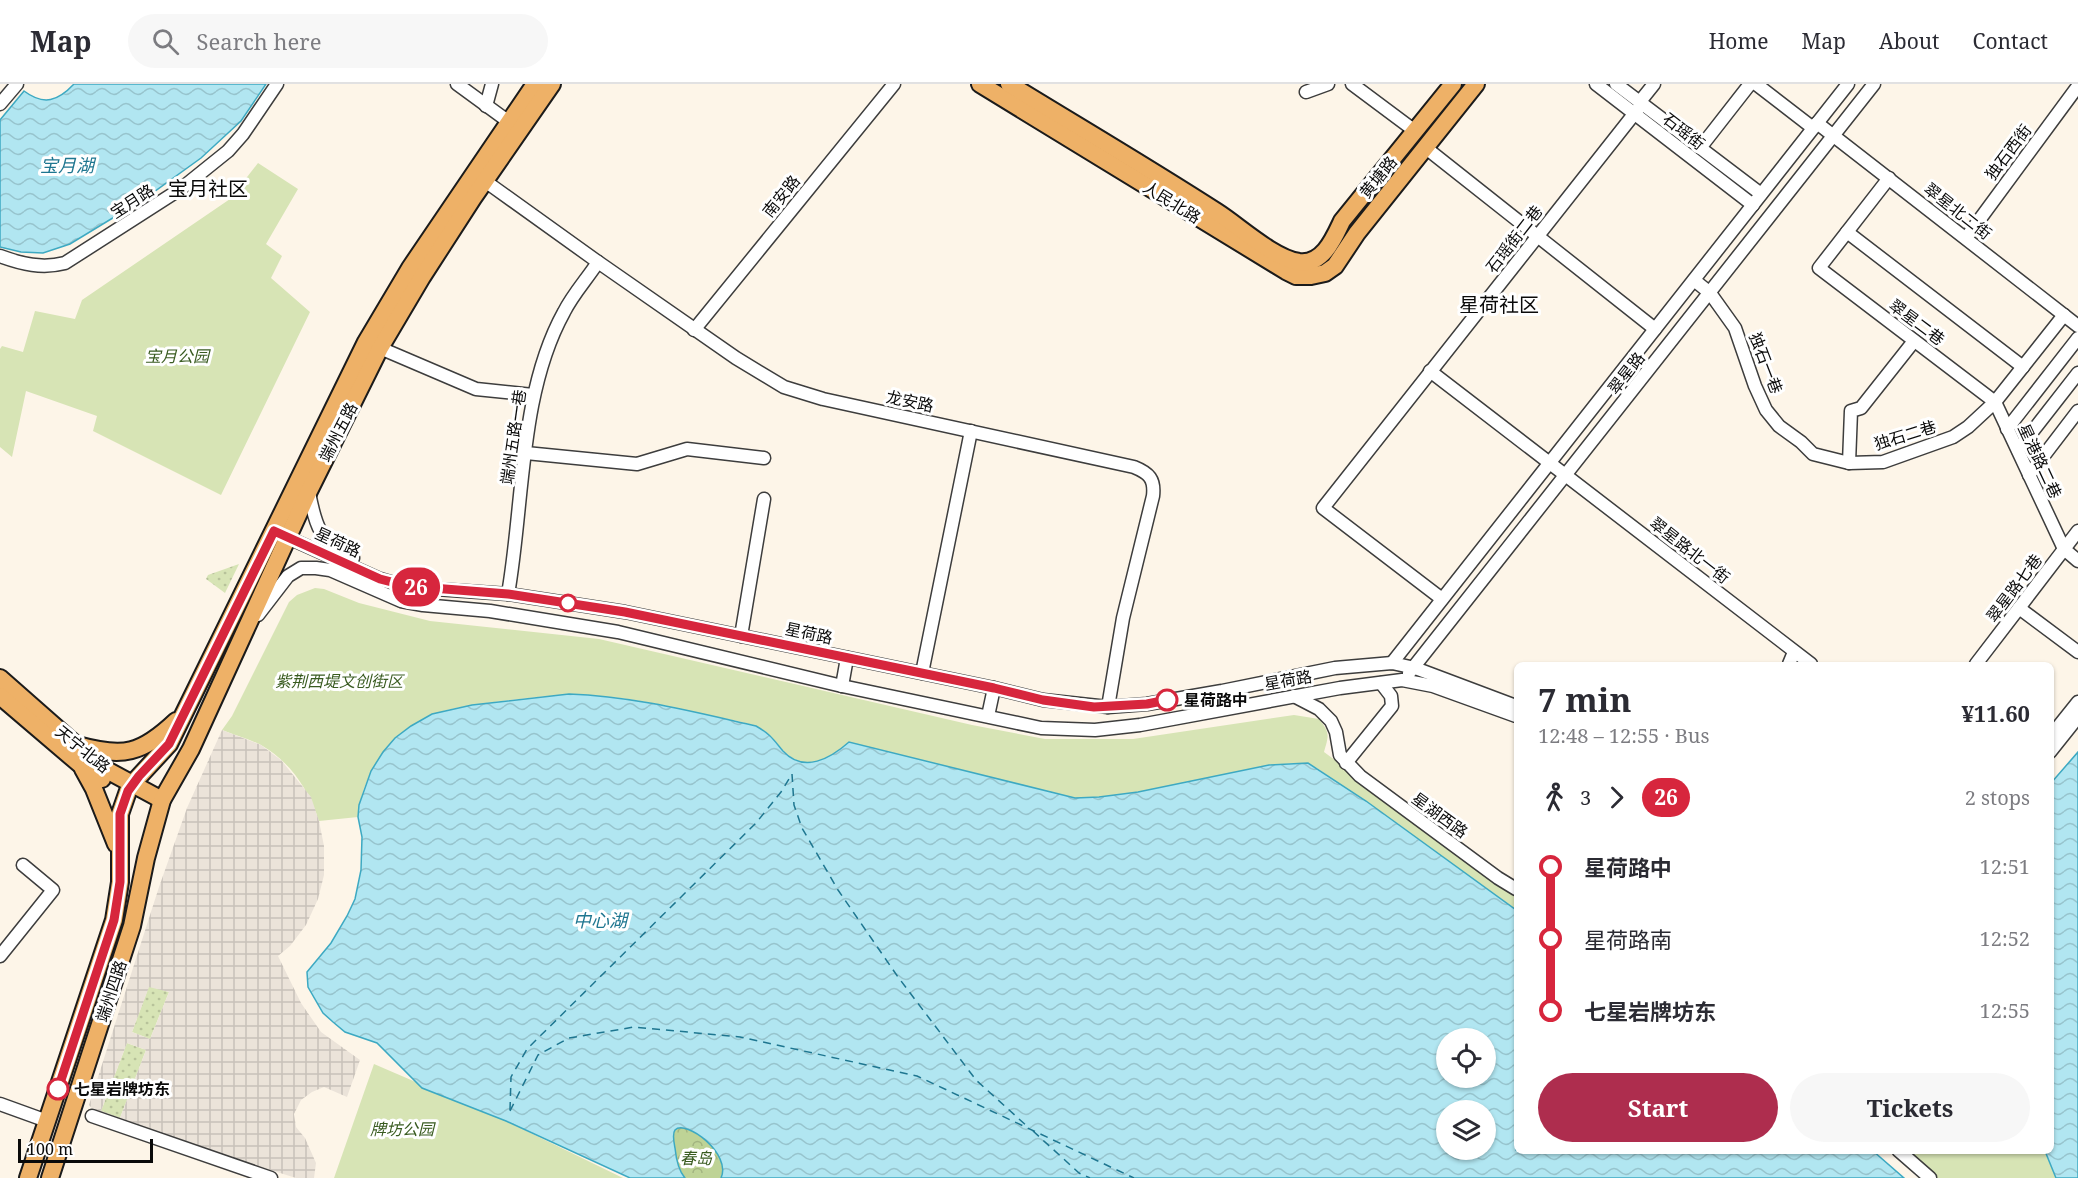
<!DOCTYPE html>
<meta charset="utf-8">
<style>
:root{--surface:#fff;--page:#f7f7f7;--text:#2b2b33;--muted:#7c7c81;--line:#e1e1e2;--accent:#ae2d4e}
body{margin:0;font-family:"Noto Serif","Noto Sans SC",serif;background:var(--page);color:var(--text);height:100vh;display:flex;flex-direction:column;font-size:22px;white-space:nowrap}
*{box-sizing:border-box;margin:0}
p{font-size:20px;color:var(--muted)}
.icon{flex:none;width:33px;height:33px;fill:none;stroke:currentColor;stroke-width:2;stroke-linecap:round;stroke-linejoin:round}
.map{position:relative;flex:1;overflow:hidden}
.side{position:absolute;left:1514px;top:578px;width:540px;height:492px;display:flex;flex-direction:column;background:var(--surface);border-radius:9px;box-shadow:0 2px 4px #0004}
.side>*{flex:none}
.badge{padding:0 12px;border-radius:20px;font-size:21px;line-height:39px}
.controls{position:absolute;left:1436px;top:944px;display:grid;gap:12px}
.controls a{display:grid;place-items:center;width:60px;height:60px;border-radius:50%;background:var(--surface);box-shadow:0 2px 4px #0004;font-size:30px}
.scale{position:absolute;left:18px;bottom:15px;width:135px;box-sizing:border-box;padding-left:6px;border:3px solid #0a0a0a;border-top:0;font-size:16px;line-height:21px;white-space:nowrap;color:#0a0a0a;-webkit-text-stroke:4px #fff;paint-order:stroke}
.map>.badge{position:absolute;translate:-50% -50%;box-shadow:0 0 0 3px #fff}
.legs{display:flex;align-items:center;gap:9px;height:66px;padding:0 24px;font-size:20px}
.legs p{margin-inline-start:auto}
.overview{display:flex;align-items:center;justify-content:space-between;height:102px;padding:0 24px}
h1{font-size:33px;font-weight:700;line-height:45px}
.primary-button{display:flex;gap:12px;margin-top:auto;padding:12px 24px}
.primary-button a{flex:1;height:69px;border-radius:36px;background:var(--accent);color:#fff;font-size:24px;font-weight:700;line-height:69px;text-align:center}
.primary-button a+a{background:var(--page);color:var(--text)}
ul{padding:0 24px;list-style:none}
li{display:flex;align-items:center;gap:21px;height:72px;font-size:22px}
li i{display:grid;place-items:center;width:9px;height:100%;margin:0 8px;background:currentColor}
li i::after{content:'';width:15px;height:15px;margin:-8px;border:4px solid;border-radius:50%;background:var(--surface)}
li p{margin-inline-start:auto}
li:first-child i{background:linear-gradient(#0000 50%,currentColor 0)}
li:last-child i{background:linear-gradient(currentColor 50%,#0000 0)}
header{display:flex;align-items:center;gap:36px;box-sizing:border-box;height:84px;padding:0 30px;background:var(--surface);border-bottom:2px solid var(--line)}
header strong{font-size:28px}
nav{display:flex;gap:33px;margin-inline-start:auto;font-size:21px}
.search{width:420px;height:54px;background:var(--page);display:flex;align-items:center;gap:15px;box-sizing:border-box;padding:0 21px;border-radius:33px;color:var(--muted);font-size:22px}
.map>svg:first-child{display:block}
</style>
<header>
<strong>Map</strong>
<div class="search"><svg class="icon" aria-label="search" viewBox="0 0 24 24"><circle cx="10" cy="10" r="6"/><path d="M15 15l6 6"/></svg>Search here</div>
<nav><a>Home</a><a>Map</a><a>About</a><a>Contact</a></nav>
</header>
<div class="map">
<svg width="2078" height="1094" viewBox="0 0 2078 1094">
<defs>
<pattern id="grass-dots" width="8" height="8" patternUnits="userSpaceOnUse" patternTransform="scale(1.5)"><rect width="8" height="8" fill="#d7e4b5"/><path d="M2 2h.1M6 6h.1" fill="none" stroke="#b7c29a" stroke-width="1.8" stroke-linecap="round"/></pattern>
<pattern id="forest-crowns" width="20" height="18" patternUnits="userSpaceOnUse" patternTransform="scale(1.5)"><rect width="20" height="18" fill="#bed396"/><path d="M2 6a3 3 0 1 1 6 0M12 15a3 3 0 1 1 6 0" fill="none" stroke="#a2b480"/></pattern>
<pattern id="plaza-grid" width="8" height="8" patternUnits="userSpaceOnUse" patternTransform="scale(1.5)"><rect width="8" height="8" fill="#ebe3d9"/><path d="M0 4h8M4 0v8" fill="none" stroke="#c8c1b9"/></pattern>
<pattern id="water-waves" width="16" height="10" patternUnits="userSpaceOnUse" patternTransform="scale(1.5)"><rect width="16" height="10" fill="#b1e6f1"/><path d="M0 5q4-4 8 0t8 0" fill="none" stroke="#97c4cd"/></pattern>
</defs>
<rect width="100%" height="100%" fill="#fdf5e8"/>
<!-- grass -->
<g fill="url(#grass-dots)">
<polygon points="239,480 225,509 206,495 208,491"/>
<polygon points="149,902 169,908 150,955 132,948"/>
<polygon points="127,959 146,966 120,1034 101,1027"/>
</g>
<!-- forest -->
<path fill="url(#forest-crowns)" d="M682 1043C701 1048 730 1072 721 1094H685C678 1086 671 1059 674 1049 675 1044 678 1044 682 1043Z"/>
<!-- park -->
<g fill="#d7e4b5">
<polygon points="258,79 298,105 266,160 282,172 271,194 310,228 221,411 93,347 97,332 26,307 12,373 0,363 0,265 2,262 23,268 35,227 75,235 82,216 230,115"/>
<path d="M315 504 324 505 359 519 430 537 599 555 972 641 1045 655H1133L1294 631 1319 635C1330 649 1329 651 1324 668L1516 810V826L1317 684 1299 679 1269 681 1138 708 1099 713 1075 714 849 658C835 670 821 683 801 678 781 672 775 649 755 642 738 636 719 634 702 630 660 620 615 610 571 611 546 611 520 615 494 618 474 621 451 623 432 631 392 647 361 690 358 733L319 737C309 707 291 678 261 661 249 655 235 651 222 646L232 632 289 518 297 511Z"/>
<polygon points="374,980 506,1037 623,1094 334,1094"/>
<polygon points="1892,1067 2045,1067 2056,1094 1923,1094"/>
</g>
<!-- plaza -->
<path fill="url(#plaza-grid)" fill-rule="evenodd" d="M222 646 261 661 281 676 311 713 319 737 324 762V791L318 815 306 841 290 862 278 872 301 919 321 948 360 976 347 1013 324 1003 312 1008 301 1016 294 1030 296 1043 305 1054 316 1079 314 1094H296L99 1032 89 1021 159 803 187 724ZM149 903 169 908 150 955 132 948ZM127 959 146 966 120 1034 101 1027Z"/>
<!-- water -->
<g fill="url(#water-waves)" stroke="#3da9c2" stroke-width="1.5" fill-rule="evenodd">
<path d="M74 0H266L241 37 201 74 144 115 70 160 43 169 21 168 0 163V36L24 7C44 22 58 17 74 0Z"/>
<path d="M569 610C632 612 694 628 756 642 770 650 773 655 783 667 804 690 831 674 849 658L1075 714 1099 713 1138 708 1269 681 1308 679 1366 717 1516 826V1066L1873 1067 1904 1094H721C732 1070 686 1035 675 1046 672 1050 674 1059 675 1064 676 1074 678 1086 685 1094H630L506 1037 422 1004 377 959 345 948 333 938 323 929 308 903 307 888 331 859 347 832 355 815 361 786 362 753 358 733 359 721 371 687 383 668 395 654 411 642 432 630 472 621ZM1446 954H1485V993H1446ZM1446 1026H1485V1065H1446Z"/>
<polygon points="2078,668 2078,1094 2056,1094 2045,1067 2050,1066 2051,699"/>
</g>
<g fill="none" stroke-linecap="round" stroke-linejoin="round">
<!-- ferry -->
<g stroke="#1e7690" stroke-width="1.5" stroke-dasharray="8 6" stroke-linecap="butt">
<polyline points="792,690 794,721 802,744 838,806 898,893 976,996 1029,1044"/>
<polyline points="510,1026 511,993 527,965 756,739 781,708 792,690"/>
<polyline points="510,1027 538,971 569,954 634,943 740,953 917,992 1134,1094"/>
<polyline points="1033,1047 1079,1089 1090,1094"/>
</g>
<defs>
<g id="minor">
<polyline points="457,0 509,38"/>
<polyline points="1352,0 1415,47"/>
<polyline points="1596,0 1753,121"/>
<polyline points="1616,0 1761,110"/>
<polyline points="1756,0 1813,44"/>
<polyline points="1306,8 1328,0"/>
<polyline points="0,20 17,0"/>
<polyline points="486,22 492,0"/>
<polyline points="1817,39 2078,242"/>
<polyline points="1426,64 1655,245"/>
<polyline points="1700,64 1750,0"/>
<polyline points="1889,94 1819,184 1995,318 2064,465 2078,477"/>
<path d="M485 97 598 178 736 274 784 303 823 315 1134 383C1149 389 1155 395 1153 412L1123 534 1108 623"/>
<polyline points="1847,148 2023,283"/>
<polyline points="1966,154 2078,2"/>
<path d="M0 172C22 180 42 185 65 179L182 104 228 67 243 50 277 0"/>
<polyline points="1694,196 1710,209 1735,244 1755,302 1766,326 1779,342 1801,358 1813,370 1849,379 1883,378 1953,353 1968,343 1995,318 2064,231"/>
<polyline points="694,246 894,0"/>
<polyline points="380,264 476,305 533,311"/>
<polyline points="1430,287 1811,580"/>
<polyline points="2007,345 2078,254"/>
<polyline points="2018,366 2078,289"/>
<polyline points="526,369 637,380 687,365 764,374"/>
<polyline points="1849,379 1851,327 1861,324 1914,257"/>
<polyline points="2029,391 2078,327"/>
<path d="M309 408C315 441 320 459 353 474"/>
<polyline points="282,451 380,495 407,503 508,510 625,528 994,604 1043,616 1108,623 1147,620 1222,607 1335,584 1392,579 1415,584 1516,622"/>
<path d="M508 510C524 419 519 309 564 228 573 210 587 195 598 178"/>
<polyline points="1442,515 1323,424 1642,20 1642,15 1654,0"/>
<polyline points="2019,524 2078,568"/>
<polyline points="258,531 288,492 301,484 316,484 330,486 401,517 423,521 490,527 618,548 842,602 1041,644 1095,646 1140,641 1340,604 1402,596 1433,602 1516,632"/>
<polyline points="741,552 764,415"/>
<polyline points="1392,579 1848,0"/>
<polyline points="1789,580 1794,568"/>
<polyline points="1976,580 2078,447"/>
<polyline points="922,589 971,347"/>
<polyline points="1409,589 1874,0"/>
<polyline points="842,602 847,574"/>
<polyline points="1294,612 1319,625 1331,637 1336,648 1340,671 1360,692 1498,794 1516,805"/>
<polyline points="988,632 994,604"/>
<polyline points="2050,653 2078,618"/>
<polyline points="2050,668 2078,633"/>
<polyline points="1346,679 1392,622 1391,612 1381,599"/>
<polyline points="0,872 53,806 23,781"/>
<polyline points="0,1020 47,1037"/>
<polyline points="92,1032 271,1094"/>
<polyline points="1898,1066 1930,1094"/>
</g>
<g id="major">
<polyline points="980,0 1286,187 1296,192 1311,192 1325,189 1335,182 1357,149 1476,0"/>
<path d="M1009 0C1079 43 1149 84 1217 128 1239 142 1273 174 1299 178 1323 181 1334 154 1342 137L1453 0"/>
<polyline points="0,594 101,683 162,716"/>
<polyline points="0,612 82,682 102,695"/>
<path d="M77 661C124 674 141 670 176 637"/>
<polyline points="83,685 94,705 116,760"/>
<polyline points="28,1094 114,836 120,798 120,730 128,707 133,699 169,660 366,258 410,184 535,0"/>
<polyline points="50,1094 132,842 146,774 162,716 191,665 309,407 380,264 422,193 473,114 552,0"/>
</g>
</defs>
<!-- minor casing -->
<use href="#minor" stroke="#3d3d3d" stroke-width="15"/>
<!-- major casing -->
<use href="#major" stroke="#1b1b1b" stroke-width="20"/>
<!-- minor -->
<use href="#minor" stroke="#fff" stroke-width="12"/>
<!-- major -->
<use href="#major" stroke="#eeb167" stroke-width="16"/>
</g>
<g fill="none" stroke-linecap="round" stroke-linejoin="round">
<defs>
<polyline id="line-1" points="58,1005 114,836 120,798 120,730 128,707 139,692 169,660 274,447 380,495 407,502 508,510 625,528 994,604 1043,616 1094,623 1147,620 1167,616"/>
</defs>
<!-- line-1 casing -->
<use href="#line-1" stroke="#fff" stroke-width="14"/>
<!-- line-1 -->
<use href="#line-1" stroke="#d7263d" stroke-width="9"/>
</g>
<!-- markers -->
<g fill="#fff" stroke="#d7263d" stroke-width="3">
<circle cx="568" cy="519" r="8"/>
<circle cx="1167" cy="616" r="10"/>
<circle cx="58" cy="1005" r="10"/>
</g>
<g text-anchor="middle" dominant-baseline="central" stroke-width="6" stroke-linejoin="round" paint-order="stroke">
<!-- street labels -->
<g font-size="16" fill="#0a0a0a" stroke="#fff">
<text transform="translate(1684 47) rotate(38)">石瑶街</text>
<text transform="translate(2008 68) rotate(-53)">独石西街</text>
<text transform="translate(1378 93) rotate(-51)">黄塘路</text>
<text transform="translate(781 112) rotate(-51)">南安路</text>
<text transform="translate(132 117) rotate(-33)">宝月路</text>
<text transform="translate(1172 118) rotate(32)">人民北路</text>
<text transform="translate(1958 127) rotate(38)">翠星北二街</text>
<text transform="translate(1514 155) rotate(-52)">石瑶街二巷</text>
<text transform="translate(1917 238) rotate(37)">翠星二巷</text>
<text transform="translate(1766 279) rotate(69)">独石一巷</text>
<text transform="translate(1626 289) rotate(-52)">翠星路</text>
<text transform="translate(910 317) rotate(12)">龙安路</text>
<text transform="translate(338 348) rotate(-63)">端州五路</text>
<text transform="translate(1905 351) rotate(-17)">独石二巷</text>
<text transform="translate(513 353) rotate(-82)">端州五路一巷</text>
<text transform="translate(2040 377) rotate(65)">星港路二巷</text>
<text transform="translate(338 458) rotate(25)">星荷路</text>
<text transform="translate(1690 466) rotate(38)">翠星路北一街</text>
<text transform="translate(2014 504) rotate(-53)">翠星路七巷</text>
<text transform="translate(809 549) rotate(12)">星荷路</text>
<text transform="translate(1288 596) rotate(-10)">星荷路</text>
<text transform="translate(83 665) rotate(39)">天宁北路</text>
<text transform="translate(1440 731) rotate(36)">星湖西路</text>
<text transform="translate(111 907) rotate(-72)">端州四路</text>
</g>
<!-- park labels -->
<g font-size="16" font-style="italic" fill="#395b20" stroke="#fff">
<text x="177" y="272">宝月公园</text>
<text x="339" y="597">紫荆西堤文创街区</text>
<text x="402" y="1045">牌坊公园</text>
<text x="696" y="1074">春岛</text>
</g>
<!-- stop labels -->
<g font-size="16" font-weight="bold" fill="#0a0a0a" stroke="#fff" text-anchor="start">
<text x="1184" y="616">星荷路中</text>
<text x="74" y="1005">七星岩牌坊东</text>
</g>
<!-- water labels -->
<g font-size="18" font-style="italic" fill="#1e7690" stroke="#fff">
<text x="67" y="81">宝月湖</text>
<text x="600" y="836">中心湖</text>
</g>
<!-- quarter labels -->
<g font-size="20" fill="#0a0a0a" stroke="#fff">
<text x="208" y="104">宝月社区</text>
<text x="1499" y="220">星荷社区</text>
</g>
</g>
</svg>
<div class="controls">
<a><svg class="icon" aria-label="locate" viewBox="0 0 24 24"><circle cx="12" cy="12" r="6"/><path d="M12 2v4M12 18v4M2 12h4M18 12h4"/></svg></a>
<a><svg class="icon" aria-label="layers" viewBox="0 0 24 24"><path d="M12 4l9 5-9 5-9-5zM3 14l9 5 9-5"/></svg></a>
</div>
<div class="scale">100 m</div>
<b class="badge" style="left:416px;top:503px;background:#d7263d;color:#fff">26</b>
<section class="side">
<div class="overview"><div><h1>7 min</h1><p>12:48 – 12:55 · Bus</p></div><b>¥11.60</b></div>
<div class="legs"><svg class="icon" aria-label="walk" viewBox="0 0 24 24"><circle cx="13" cy="4" r="2"/><path d="M13 8l-2 6 4 7M11 14l-3 7M7 12l3-4h3l4 4"/></svg>3<svg class="icon" aria-label="forward" viewBox="0 0 24 24"><path d="M9 5l7 7-7 7"/></svg><b class="badge" style="background:#d7263d;color:#fff">26</b><p>2 stops</p></div>
<ul>
<li><i style="color:#d7263d"></i><b>星荷路中</b><p>12:51</p></li>
<li><i style="color:#d7263d"></i><span>星荷路南</span><p>12:52</p></li>
<li><i style="color:#d7263d"></i><b>七星岩牌坊东</b><p>12:55</p></li>
</ul>
<div class="primary-button"><a>Start</a><a>Tickets</a></div>
</section>
</div>
